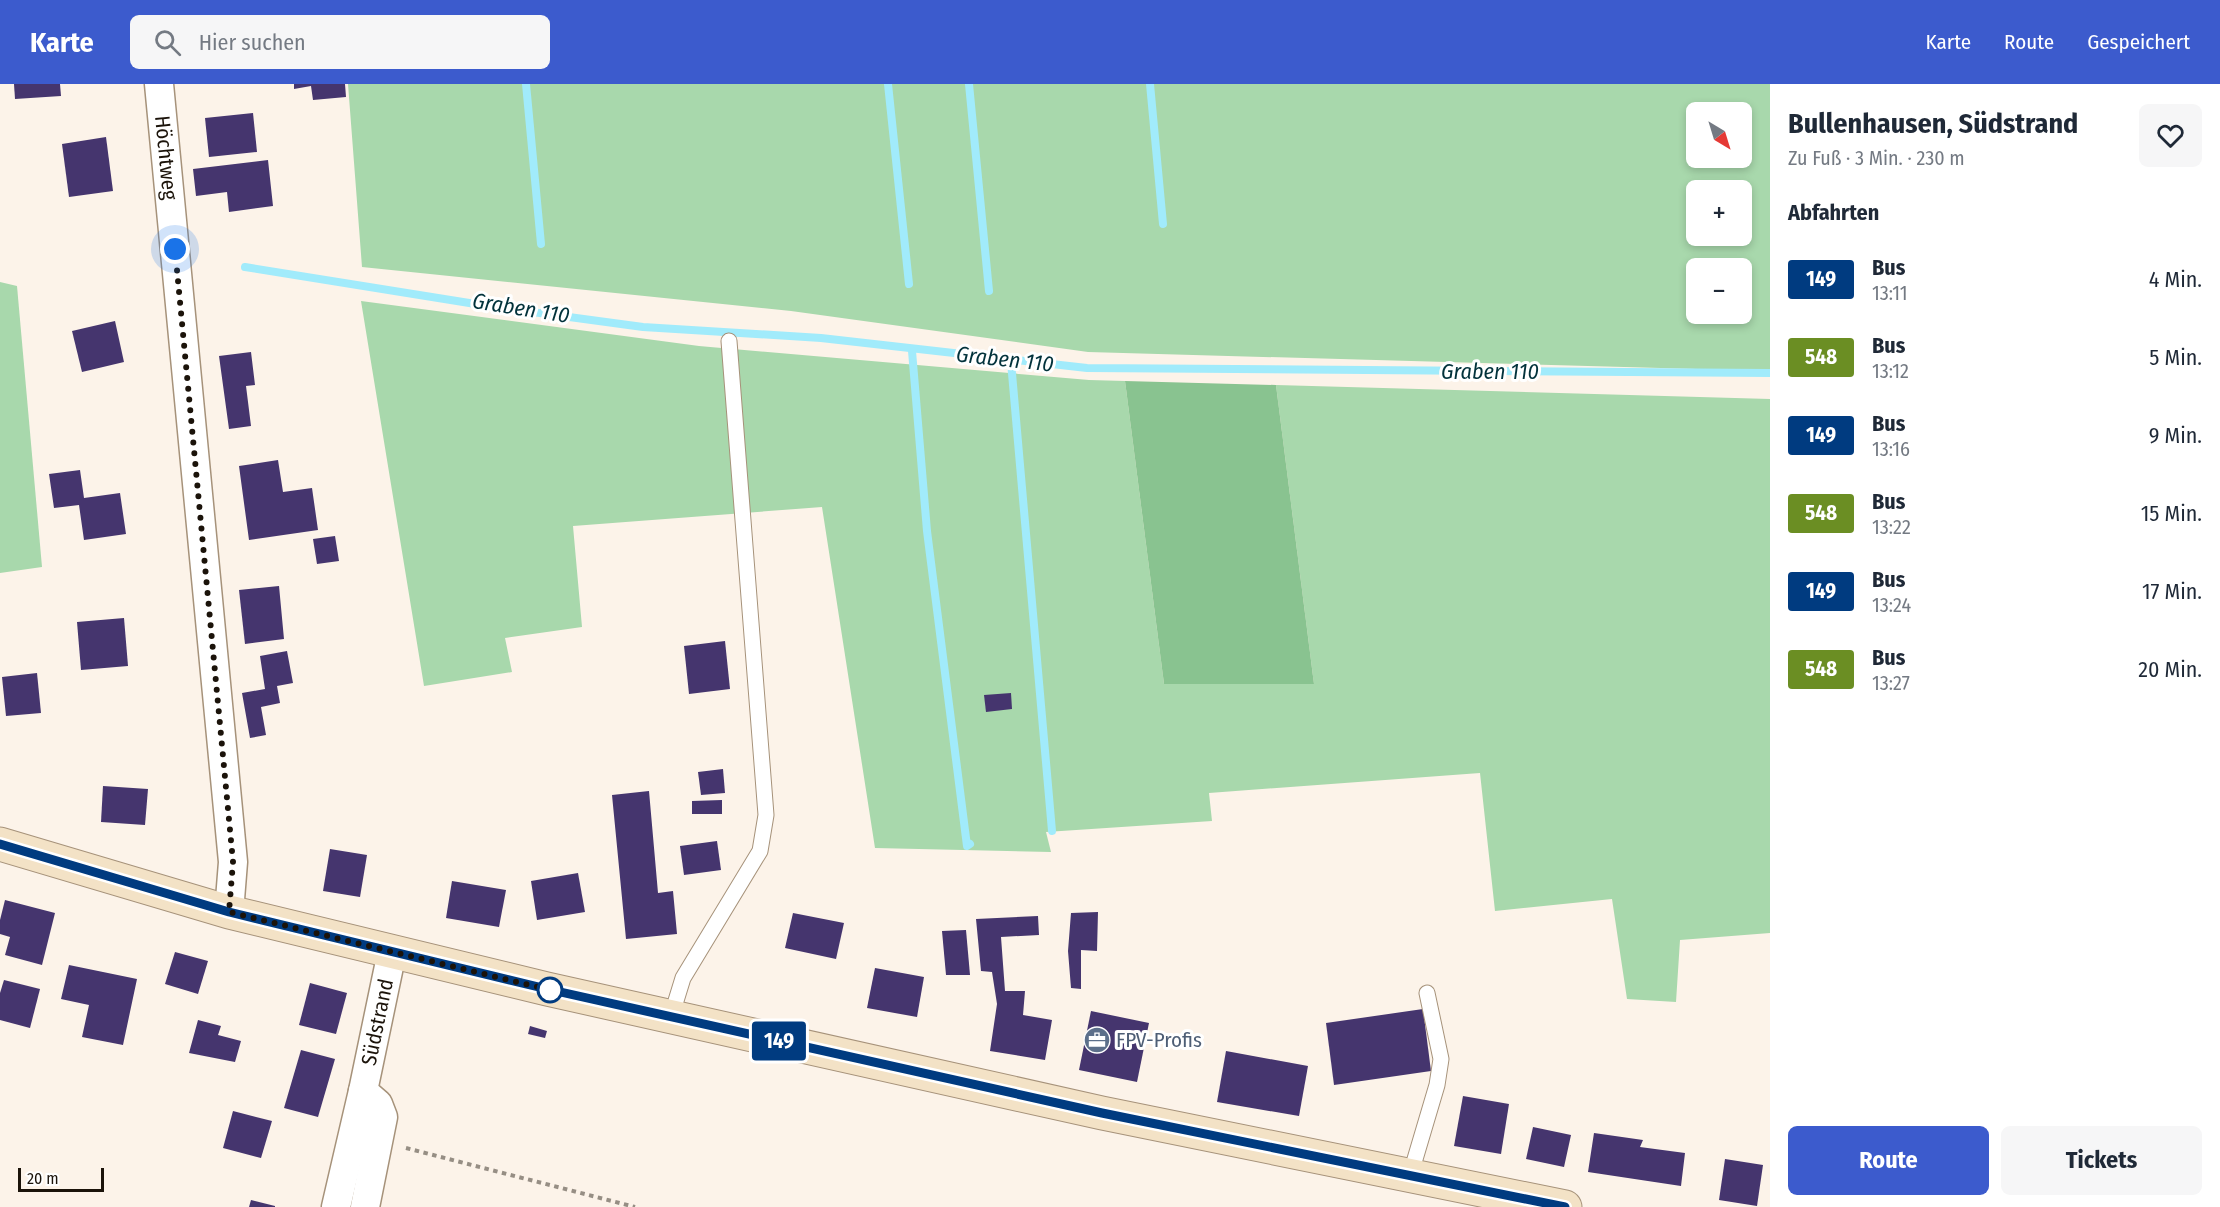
<!DOCTYPE html>
<html lang="de">
<meta charset="utf-8">
<style>
:root{--surface:#fff;--page:#f6f6f7;--text:#1f2937;--muted:#747a83;--accent:#3c5bcd}
body{margin:0;font-family:"Fira Sans Condensed",sans-serif;background:var(--page);color:var(--text);height:100vh;display:flex;flex-direction:column;font-size:22px;white-space:nowrap}
*{box-sizing:border-box;margin:0}
p{font-size:20px;color:var(--muted)}
.icon{flex:none;width:33px;height:33px;fill:none;stroke:currentColor;stroke-width:2;stroke-linecap:round;stroke-linejoin:round}
.map{position:relative;flex:1;overflow:hidden}
.details{display:flex;flex-direction:column;background:var(--surface);width:450px}
.details>*{flex:none}
.badge{padding:0 12px;border-radius:4px;font-size:21px;line-height:39px}
.needle{width:39px;rotate:142deg}
.tools{position:absolute;left:1686px;top:18px;display:grid;gap:12px}
.tools a{display:grid;place-items:center;width:66px;height:66px;border-radius:9px;background:var(--surface);box-shadow:0 3px 9px #0003;font-size:30px}
.scale{position:absolute;left:18px;bottom:15px;width:86px;box-sizing:border-box;padding-left:6px;border:3px solid #1b130a;border-top:0;font-size:16px;line-height:21px;white-space:nowrap;color:#1b130a;-webkit-text-stroke:4px #fff;paint-order:stroke}
.you{position:absolute;width:30px;height:30px;margin:-15px;border:4px solid #fff;border-radius:50%;background:#1a73e8;box-shadow:0 0 0 9px #1a73e833}
.map>.badge{position:absolute;translate:-50% -50%;box-shadow:0 0 0 3px #fff}
h2{padding:0 18px;font-size:22px;line-height:54px}
.round{display:grid;place-items:center;flex:none;width:63px;height:63px;border-radius:9px;background:var(--page)}
.overview{display:flex;align-items:center;justify-content:space-between;height:102px;padding:0 18px}
h1{font-size:28px;font-weight:700;line-height:45px}
.primary-button{display:flex;gap:12px;margin-top:auto;padding:12px 18px}
.primary-button a{flex:1;height:69px;border-radius:9px;background:var(--accent);color:#fff;font-size:24px;font-weight:700;line-height:69px;text-align:center}
.primary-button a+a{background:var(--page);color:var(--text)}
ul{padding:0;list-style:none}
li{display:flex;align-items:center;gap:18px;height:78px;padding:0 18px}
li div{flex:1}
li b{display:block;font-size:22px}
li em{font-style:normal}
li .badge{min-width:66px;font-weight:700;text-align:center}
header{display:flex;align-items:center;gap:36px;box-sizing:border-box;height:84px;padding:0 30px;background:var(--accent);color:#fff}
header strong{font-size:28px}
nav{display:flex;gap:33px;margin-inline-start:auto;font-size:21px}
.search{width:420px;height:54px;background:var(--page);display:flex;align-items:center;gap:15px;box-sizing:border-box;padding:0 21px;border-radius:9px;color:var(--muted);font-size:22px}
main{display:flex;flex:1;min-height:0}
.map>svg:first-child{display:block}
</style>
<header>
<strong>Karte</strong>
<div class="search"><svg class="icon" aria-label="search" viewBox="0 0 24 24"><circle cx="10" cy="10" r="6"/><path d="M15 15l6 6"/></svg>Hier suchen</div>
<nav><a>Karte</a><a>Route</a><a>Gespeichert</a></nav>
</header>
<main>
<div class="map">
<svg width="1770" height="1123" viewBox="0 0 1770 1123">
<rect width="100%" height="100%" fill="#fcf3e9"/>
<!-- green -->
<g fill="#a8d8ac" fill-rule="evenodd">
<path d="M348 0H1770V287L1088 268 791 227 362 183ZM1696 28H1742V74H1696ZM1696 106H1742V152H1696ZM1696 184H1742V230H1696Z"/>
<polygon points="0,198 17,202 42,483 0,489"/>
<polygon points="361,217 699,262 1089,296 1125,297 1164,600 1314,600 1276,301 1770,315 1770,849 1680,856 1676,918 1627,915 1612,815 1495,827 1480,689 1209,709 1212,737 1046,748 1051,768 875,764 822,423 573,442 582,543 505,554 512,588 424,602"/>
</g>
<!-- forest -->
<polygon fill="#89c390" points="1125,297 1276,301 1314,600 1164,600"/>
<g fill="none" stroke-linecap="round" stroke-linejoin="round">
<!-- stream -->
<g stroke="#a1ebfb" stroke-width="8">
<polyline points="526,0 541,160"/>
<polyline points="888,0 909,200"/>
<polyline points="969,0 989,207"/>
<polyline points="1150,0 1163,140"/>
<polyline points="245,183 488,222 643,243 821,254 1087,284 1770,289"/>
<polyline points="912,267 927,447 967,762 970,760"/>
<polyline points="1011,278 1052,747"/>
</g>
</g>
<!-- building -->
<g fill="#45356e">
<polygon points="14,0 60,0 61,12 15,15"/>
<polygon points="294,0 345,0 346,13 313,16 311,2 294,5"/>
<polygon points="253,29 257,68 209,73 205,34"/>
<polygon points="106,53 113,107 69,113 62,60"/>
<polygon points="268,76 273,122 229,128 227,108 196,112 193,85"/>
<polygon points="115,237 124,278 82,288 72,247"/>
<polygon points="251,268 255,301 246,302 251,342 229,345 219,272"/>
<polygon points="278,376 283,408 312,404 318,446 249,456 239,382"/>
<polygon points="80,386 84,414 120,409 126,450 84,456 79,421 54,424 49,390"/>
<polygon points="335,452 339,477 317,480 313,455"/>
<polygon points="279,502 284,555 245,560 239,506"/>
<polygon points="124,534 128,582 81,586 77,538"/>
<polygon points="725,557 730,605 689,610 684,562"/>
<polygon points="287,567 293,599 277,602 280,619 261,623 266,651 250,654 242,609 265,605 260,572"/>
<polygon points="37,589 41,629 6,632 2,593"/>
<polygon points="1011,609 1012,625 986,628 984,611"/>
<polygon points="723,685 725,709 701,711 698,688"/>
<polygon points="103,702 148,705 145,741 101,738"/>
<polygon points="649,707 658,809 673,807 677,850 626,855 612,711"/>
<polygon points="722,716 722,730 692,730 692,717"/>
<polygon points="717,757 721,786 684,791 680,762"/>
<polygon points="330,765 367,771 360,813 323,807"/>
<polygon points="578,789 585,828 537,836 531,797"/>
<polygon points="452,797 506,806 499,843 446,834"/>
<polygon points="5,816 55,829 42,881 5,871 10,853 0,850 0,836"/>
<polygon points="1098,828 1097,867 1081,866 1081,905 1071,904 1068,867 1071,829"/>
<polygon points="793,829 844,839 836,875 785,864"/>
<polygon points="1038,832 1039,851 1001,853 1005,907 1025,907 1023,931 1052,936 1045,976 990,967 997,920 992,888 981,887 976,835"/>
<polygon points="966,846 970,891 946,891 942,847"/>
<polygon points="175,868 208,877 198,910 165,900"/>
<polygon points="69,881 137,895 123,961 82,953 89,921 61,915"/>
<polygon points="875,884 924,893 917,933 867,924"/>
<polygon points="4,896 40,905 30,944 0,936 0,909"/>
<polygon points="310,899 347,909 336,950 299,941"/>
<polygon points="1423,925 1431,987 1334,1001 1326,939"/>
<polygon points="1091,927 1149,939 1137,998 1079,986"/>
<polygon points="198,936 221,942 218,951 241,957 235,978 189,969"/>
<polygon points="530,942 547,947 545,954 528,950"/>
<polygon points="301,966 335,975 318,1033 284,1024"/>
<polygon points="1226,967 1308,982 1299,1032 1217,1018"/>
<polygon points="1463,1012 1509,1020 1501,1070 1454,1062"/>
<polygon points="233,1027 272,1037 261,1074 223,1064"/>
<polygon points="1533,1043 1571,1051 1564,1083 1526,1075"/>
<polygon points="1594,1049 1643,1056 1640,1063 1685,1069 1681,1102 1588,1088"/>
<polygon points="1725,1075 1763,1081 1757,1122 1719,1116"/>
<polygon points="251,1116 275,1122 275,1123 249,1123"/>
</g>
<g fill="none" stroke-linecap="round" stroke-linejoin="round">
<defs>
<g id="lane">
<polyline points="671,933 683,894 760,767 766,731 729,257"/>
<polyline points="1410,1092 1437,1001 1441,975 1427,909"/>
</g>
<g id="street">
<path id="s1" d="M159 0 233 778 229 828"/>
<polyline points="336,1123 363,1007"/>
<path id="s2" d="M365 1123 383 1033 378 1020 363 1007 392 868"/>
</g>
<polyline id="secondary" points="0,760 229,828 547,905 1102,1029 1565,1123"/>
</defs>
<!-- lane casing -->
<use href="#lane" stroke="#a6927a" stroke-width="17"/>
<!-- street casing -->
<use href="#street" stroke="#a6927a" stroke-width="31"/>
<!-- secondary casing -->
<use href="#secondary" stroke="#a6927a" stroke-width="35"/>
<!-- path -->
<polyline stroke="#968e84" stroke-width="4" stroke-dasharray="4.5 4.5" stroke-linecap="butt" points="406,1064 635,1123"/>
<!-- lane -->
<use href="#lane" stroke="#fff" stroke-width="15"/>
<!-- street -->
<use href="#street" stroke="#fff" stroke-width="28"/>
<!-- secondary -->
<use href="#secondary" stroke="#f3e2c6" stroke-width="33"/>
</g>
<g fill="none" stroke-linecap="round" stroke-linejoin="round">
<defs>
<polyline id="line" points="0,760 229,828 547,905 1102,1029 1565,1123"/>
</defs>
<!-- line casing -->
<use href="#line" stroke="#fff" stroke-width="14"/>
<!-- line -->
<use href="#line" stroke="#003b80" stroke-width="9"/>
<!-- walk -->
<polyline stroke="#1b130a" stroke-width="6" stroke-dasharray="0 10.8" points="175,165 233,778 229,828 550,906"/>
</g>
<!-- icons -->
<defs>
<symbol id="office-disc" viewBox="-11 -11 22 22"><circle r="9.5" fill="#5c6f8a" stroke="#fff"/><path d="M-6-3h4V-5.5h4V-3h4V5H-6ZM-1-4.5V-3h2v-1.5ZM-6 0V1H6V0Z" fill="#fff"/></symbol>
</defs>
<g fill-rule="evenodd">
<use href="#office-disc" x="1082" y="941" width="30" height="30"/>
</g>
<!-- markers -->
<circle fill="#fff" stroke="#003b80" stroke-width="3" cx="550" cy="906" r="12"/>
<g text-anchor="middle" dominant-baseline="central" stroke-width="6" stroke-linejoin="round" paint-order="stroke">
<!-- street labels -->
<g font-size="21" fill="#1b130a" stroke="#fff">
<text stroke="none"><textPath href="#s1" startOffset="74">Höchtweg</textPath></text>
<text stroke="none"><textPath href="#s2" startOffset="196">Südstrand</textPath></text>
</g>
<!-- service labels -->
<g font-size="21" fill="#4e5e75" stroke="#fff" text-anchor="start">
<text x="1116" y="956">FPV-Profis</text>
</g>
<!-- water labels -->
<g font-size="22" font-style="italic" fill="#02323b" stroke="#fff">
<text transform="translate(521 224) rotate(9)">Graben 110</text>
<text transform="translate(1005 275) rotate(6)">Graben 110</text>
<text x="1490" y="287">Graben 110</text>
</g>
</g>
</svg>
<div class="tools">
<a><svg class="needle" viewBox="-14 -14 28 28"><path d="M0-13l5 13h-10z" fill="#e53935"/><path d="M0 13l5-13h-10z" fill="#747a83"/></svg></a>
<a>+</a>
<a>−</a>
</div>
<div class="scale">20 m</div>
<div class="you" style="left:175px;top:165px"></div>
<b class="badge" style="left:779px;top:957px;background:#003b80;color:#fff">149</b>
</div>
<section class="details">
<div class="overview"><div><h1>Bullenhausen, Südstrand</h1><p>Zu Fuß · 3 Min. · 230 m</p></div><a class="round"><svg class="icon" aria-label="heart" viewBox="0 0 24 24"><path d="M12 20l-8-8c-3-5 5-10 8-4 3-6 11-1 8 4z"/></svg></a></div>
<h2>Abfahrten</h2>
<ul>
<li><span class="badge" style="background:#003b80;color:#fff">149</span><div><b>Bus</b><p>13:11</p></div><em>4 Min.</em></li>
<li><span class="badge" style="background:#6b8e23;color:#fff">548</span><div><b>Bus</b><p>13:12</p></div><em>5 Min.</em></li>
<li><span class="badge" style="background:#003b80;color:#fff">149</span><div><b>Bus</b><p>13:16</p></div><em>9 Min.</em></li>
<li><span class="badge" style="background:#6b8e23;color:#fff">548</span><div><b>Bus</b><p>13:22</p></div><em>15 Min.</em></li>
<li><span class="badge" style="background:#003b80;color:#fff">149</span><div><b>Bus</b><p>13:24</p></div><em>17 Min.</em></li>
<li><span class="badge" style="background:#6b8e23;color:#fff">548</span><div><b>Bus</b><p>13:27</p></div><em>20 Min.</em></li>
</ul>
<div class="primary-button"><a>Route</a><a>Tickets</a></div>
</section>
</main>
